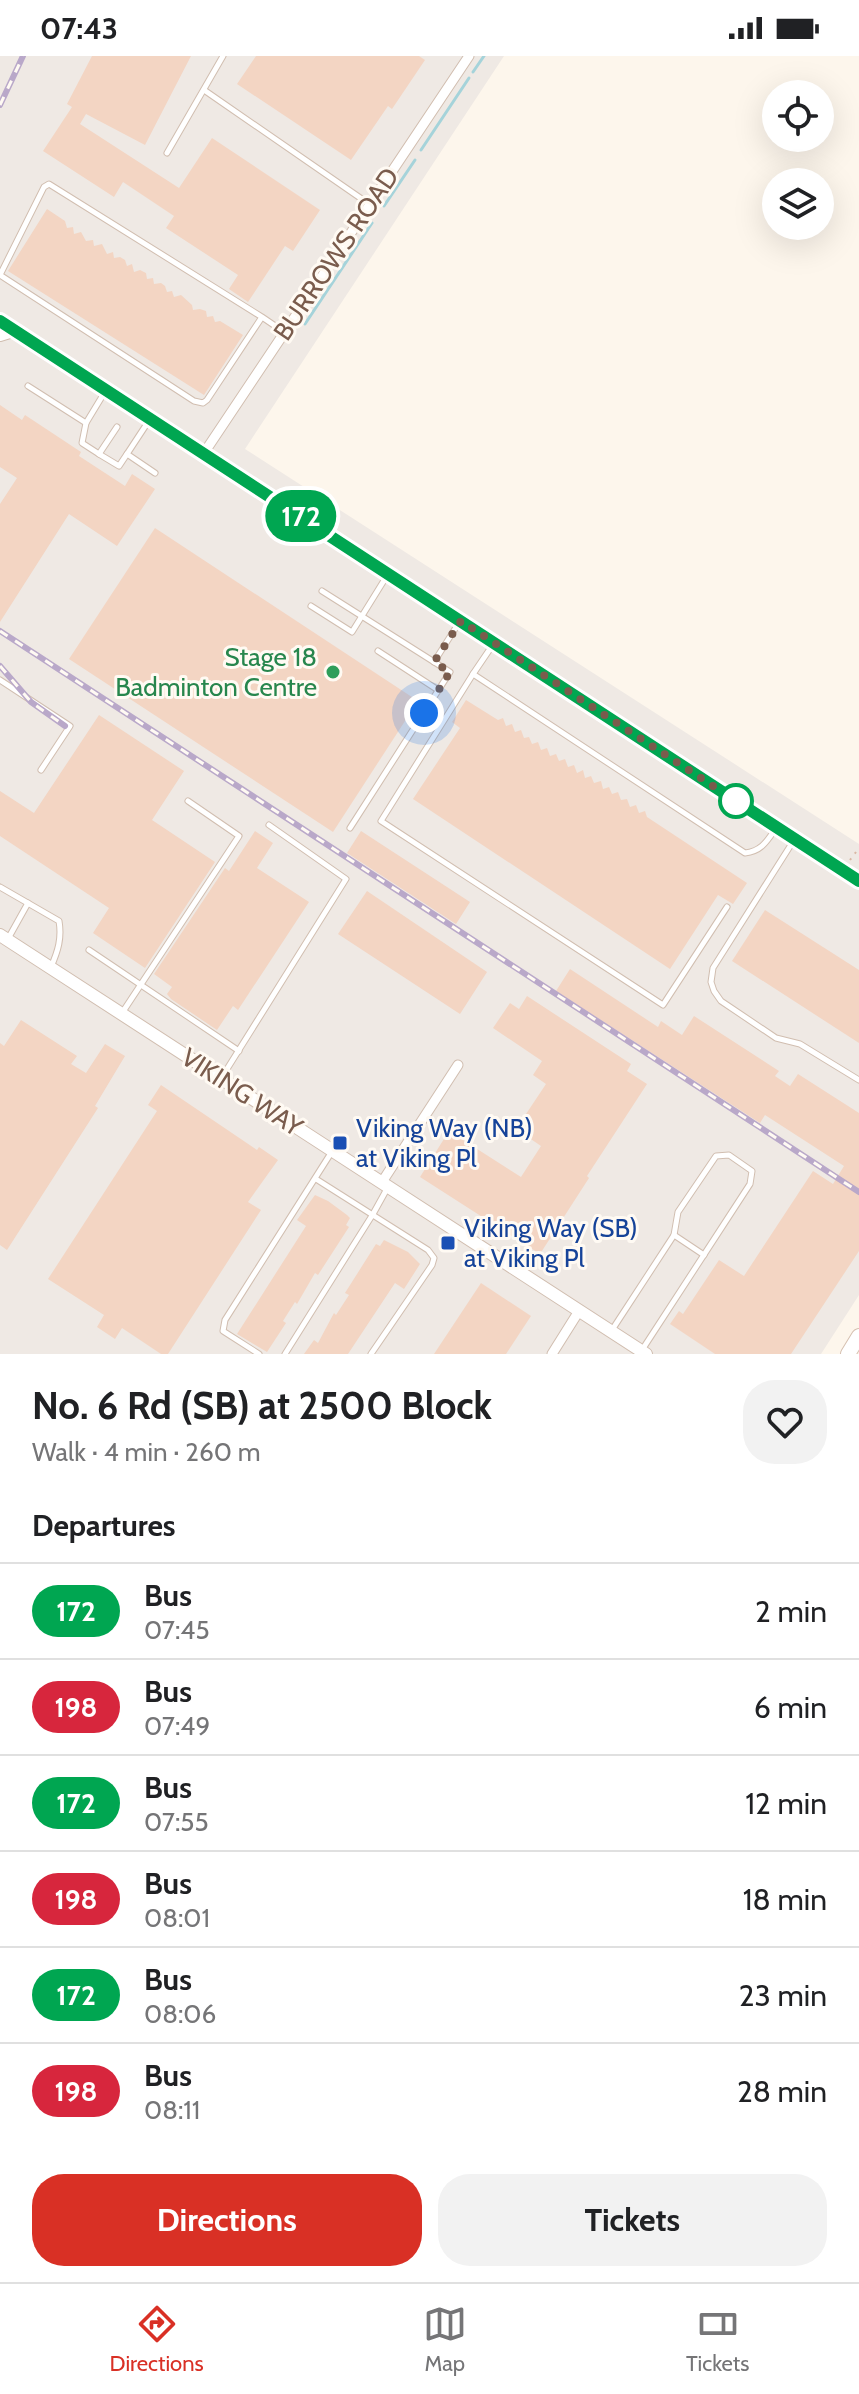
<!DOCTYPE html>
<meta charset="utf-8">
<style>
:root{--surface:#fff;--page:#f2f2f2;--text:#202124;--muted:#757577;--line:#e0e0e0;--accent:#d93025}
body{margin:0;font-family:Cabin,sans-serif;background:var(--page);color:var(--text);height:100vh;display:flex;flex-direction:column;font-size:30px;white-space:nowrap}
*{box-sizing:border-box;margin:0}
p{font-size:26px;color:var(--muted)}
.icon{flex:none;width:44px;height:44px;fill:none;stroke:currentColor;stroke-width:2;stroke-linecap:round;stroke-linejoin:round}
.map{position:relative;height:1298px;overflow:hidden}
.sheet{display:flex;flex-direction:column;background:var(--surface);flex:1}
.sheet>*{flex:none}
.badge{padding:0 16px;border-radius:26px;font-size:28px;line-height:52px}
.buttons{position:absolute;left:762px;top:24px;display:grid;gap:16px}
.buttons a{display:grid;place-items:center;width:72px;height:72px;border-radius:50%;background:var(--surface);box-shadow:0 8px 32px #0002;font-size:40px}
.you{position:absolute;width:40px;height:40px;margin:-20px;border:6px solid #fff;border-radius:50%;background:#1a73e8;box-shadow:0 0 0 12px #1a73e833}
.map>.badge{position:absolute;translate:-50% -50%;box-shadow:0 0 0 4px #fff}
h2{padding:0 32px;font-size:30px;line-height:72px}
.round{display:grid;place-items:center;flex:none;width:84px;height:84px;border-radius:32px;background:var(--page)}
.headline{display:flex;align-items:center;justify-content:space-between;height:136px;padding:0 32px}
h1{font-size:38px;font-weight:800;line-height:60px}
.primary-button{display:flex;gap:16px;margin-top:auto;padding:16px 32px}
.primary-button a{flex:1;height:92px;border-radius:32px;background:var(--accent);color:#fff;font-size:32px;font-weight:800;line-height:92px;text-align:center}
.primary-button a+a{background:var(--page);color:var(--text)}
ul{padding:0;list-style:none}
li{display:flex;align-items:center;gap:24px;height:96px;padding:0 32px;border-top:2px solid var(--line)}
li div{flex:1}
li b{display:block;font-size:30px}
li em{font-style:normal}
li .badge{min-width:88px;font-weight:700;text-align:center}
.status{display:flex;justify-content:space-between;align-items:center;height:56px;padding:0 40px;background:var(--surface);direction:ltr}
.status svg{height:22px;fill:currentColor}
.dock{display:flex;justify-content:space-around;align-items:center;height:112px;border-top:2px solid var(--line);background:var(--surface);font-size:22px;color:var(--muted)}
.dock a{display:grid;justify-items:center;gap:4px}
.dock .current{color:var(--accent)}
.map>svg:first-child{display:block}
</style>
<div class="status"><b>07:43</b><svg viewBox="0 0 49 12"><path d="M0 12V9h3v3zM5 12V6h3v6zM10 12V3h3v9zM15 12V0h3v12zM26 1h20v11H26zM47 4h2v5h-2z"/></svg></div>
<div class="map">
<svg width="859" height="1298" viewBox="0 0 859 1298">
<rect width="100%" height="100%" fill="#fdf6ec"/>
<!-- industrial -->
<polygon fill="#efe9e4" points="0,0 504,0 245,393 859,788 859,1239 821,1298 0,1298"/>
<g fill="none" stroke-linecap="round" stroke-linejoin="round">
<!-- stream -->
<g stroke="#a5d3da" stroke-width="3">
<polyline points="473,16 484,0"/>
<polyline points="421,94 469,22"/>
<polyline points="384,150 415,104"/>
<polyline points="305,268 372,167"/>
</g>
</g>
<!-- building -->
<g fill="#f3d5c3">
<polygon points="92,0 191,0 145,89 86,58 80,68 179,132 212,82 320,154 293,195 285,190 248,246 229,233 238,219 166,172 174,160 123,126 114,141 43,95 72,51 67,48"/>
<polygon points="256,0 419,0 425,4 392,53 388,50 351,104 237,28"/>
<polygon points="47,153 65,165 67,172 73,171 74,178 81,176 86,185 93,184 94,190 102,188 107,198 113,196 114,202 120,201 125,204 127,210 132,208 134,216 140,214 146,217 147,223 153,222 154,228 161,227 165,230 167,236 172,235 174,241 181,239 192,249 193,254 200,253 206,255 207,261 213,260 215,266 220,265 243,279 204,339 8,215"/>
<polygon points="0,349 22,364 25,359 81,396 79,400 125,430 132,418 155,433 117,490 69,458 0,566 0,448 17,422 0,411"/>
<polygon points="155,472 418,645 333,776 69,603"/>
<polygon points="466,644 498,664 503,662 506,670 512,668 515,676 521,674 524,682 529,681 532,688 538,686 541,694 547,692 550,700 556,698 559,705 565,703 568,711 574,709 577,717 583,714 585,722 591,720 594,727 601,725 603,733 609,731 612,738 618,736 621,744 627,743 630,751 636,749 639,757 645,755 647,761 747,827 733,848 718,839 670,913 413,743 460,672 452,666"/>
<polygon points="99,659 184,715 152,764 215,806 145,912 93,877 109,852 0,780 0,735 34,757"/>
<polygon points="255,775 273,787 257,812 309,846 238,954 233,950 217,974 171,943 167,938 172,931 154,918 225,812 229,815"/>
<polygon points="361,775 470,846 456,868 347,797"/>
<polygon points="367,835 487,916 460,958 338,878"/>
<polygon points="765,854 859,914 859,987 732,905"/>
<polygon points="570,913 658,971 661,965 682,979 694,960 779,1015 775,1020 790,1030 798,1018 859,1057 859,1195 791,1298 715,1298 670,1268 679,1255 683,1258 719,1204 744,1220 813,1115 833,1128 844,1110 765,1059 760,1067 556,935"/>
<polygon points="527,940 631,1008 627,1015 647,1028 587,1120 589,1122 540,1198 420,1121 449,1075 521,1121 541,1090 516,1073 546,1028 533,1019 542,1005 493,972 510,947 519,953"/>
<polygon points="21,964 77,1000 71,1008 86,1017 105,988 125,1000 95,1050 98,1052 7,1194 0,1189 0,987 4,990"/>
<polygon points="161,1029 257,1094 259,1091 278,1104 248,1146 261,1154 168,1298 161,1298 122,1272 115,1283 97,1271 104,1259 48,1223 157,1055 148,1049"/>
<polygon points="315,1139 328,1145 347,1159 350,1162 346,1169 349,1171 318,1219 315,1217 297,1248 295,1246 283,1265 286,1267 267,1296 237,1278 306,1170 297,1164"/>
<polygon points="384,1184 408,1196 420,1208 404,1233 395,1227 348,1298 304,1298 314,1284 318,1287 334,1257 336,1259 349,1239 345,1237 376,1188 380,1190"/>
<polygon points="481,1227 531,1260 506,1298 434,1298"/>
</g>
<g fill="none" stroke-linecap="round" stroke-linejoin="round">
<defs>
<g id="service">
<polyline points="204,34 369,148"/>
<polyline points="167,97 223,0"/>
<polyline points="262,261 49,128 44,131 0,219 194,345 203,347 207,344 262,261 284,276"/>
<polyline points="28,330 86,367 106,334"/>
<polyline points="150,363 127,398 155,417"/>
<polyline points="86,367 82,387 99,398 117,371"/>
<polyline points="99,398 119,410 127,398"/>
<polyline points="322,535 450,616 350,772"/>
<polyline points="311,550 352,576 388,518"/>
<path d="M494 587 473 618 745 797C762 795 767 785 776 772"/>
<polyline points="378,595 438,634"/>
<polyline points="434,606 460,565"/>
<polyline points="473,618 381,765 663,949 727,851"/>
<polyline points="0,624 70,670 41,714"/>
<polyline points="794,784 713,912 711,926 714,935 721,945 776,982 800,988 859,1024"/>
<path d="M0 831 59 865C62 882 58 895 51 911"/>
<polyline points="9,881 28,847"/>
<polyline points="89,894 239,995"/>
<polyline points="122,957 239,780 188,745"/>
<polyline points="222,1021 346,823 269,769"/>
<polyline points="316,1123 428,1194 434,1202 432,1209 371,1298"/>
<polyline points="674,1179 704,1199"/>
<polyline points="612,1274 674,1179 678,1156 716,1100 729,1099 752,1115 750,1128 642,1294"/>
<polyline points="259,1298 223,1275 225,1264 331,1097"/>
<polyline points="285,1298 373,1158 388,1131"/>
</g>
<g id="minor">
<polyline points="204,397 469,0"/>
<polyline points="382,1126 458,1009"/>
<polyline points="552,1298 579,1255"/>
</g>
<g id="tertiary">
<polyline points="0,265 859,825"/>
<polyline points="0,279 16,274"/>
<polyline points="0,879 646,1298"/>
</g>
<polyline id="secondary" points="848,1298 859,1280"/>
</defs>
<!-- service casing -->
<use href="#service" stroke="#d1beb0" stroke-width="7"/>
<!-- minor casing -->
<use href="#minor" stroke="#d1beb0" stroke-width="11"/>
<!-- tertiary casing -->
<use href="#tertiary" stroke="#d1beb0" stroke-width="14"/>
<!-- secondary casing -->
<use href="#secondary" stroke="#d6c0b0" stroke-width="16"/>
<!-- path -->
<polyline stroke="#d9b8a5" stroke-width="2" stroke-dasharray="2 6" stroke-linecap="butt" points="850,804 859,792"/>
<!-- service -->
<use href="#service" stroke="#fff" stroke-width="5"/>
<!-- minor -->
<use href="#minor" stroke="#fff" stroke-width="9"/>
<!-- tertiary -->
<use href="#tertiary" stroke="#fff" stroke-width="12"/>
<!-- secondary -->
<use href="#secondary" stroke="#fff" stroke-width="14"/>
<defs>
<g id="rail">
<polyline points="0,49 23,0"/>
<polyline points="0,575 859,1136"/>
<polyline points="0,610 31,646 65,670"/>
</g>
</defs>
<!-- rail casing -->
<use href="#rail" stroke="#b9a8c9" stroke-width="6"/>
<!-- rail -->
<use href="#rail" stroke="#fffaf3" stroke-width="3" stroke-dasharray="9" stroke-linecap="butt"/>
</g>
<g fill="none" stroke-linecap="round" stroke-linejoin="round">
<defs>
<polyline id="line" points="0,265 859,825"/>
</defs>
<!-- line casing -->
<use href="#line" stroke="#fff" stroke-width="18"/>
<!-- line -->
<use href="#line" stroke="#00a651" stroke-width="12"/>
<!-- walk -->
<polyline stroke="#7a5c4d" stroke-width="8" stroke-dasharray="0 14.4" points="424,657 450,616 434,606 461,565 736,745"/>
</g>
<!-- markers -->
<circle fill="#2e9e5b" stroke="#fffaf3" stroke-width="3" cx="333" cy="616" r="8"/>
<circle fill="#fff" stroke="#00a651" stroke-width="4" cx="736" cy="745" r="16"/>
<g fill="#1a4fb4" stroke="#fffaf3" stroke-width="3">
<rect x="332" y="1079" width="16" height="16" rx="4"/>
<rect x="440" y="1179" width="16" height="16" rx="4"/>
</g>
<g text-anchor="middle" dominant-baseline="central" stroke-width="6" stroke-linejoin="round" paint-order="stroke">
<!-- street labels -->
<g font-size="26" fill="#7a5c4d" stroke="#fffaf3">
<text transform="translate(336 198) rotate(-56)">BURROWS ROAD</text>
<text transform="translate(242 1036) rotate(33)">VIKING WAY</text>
</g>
<!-- leisure labels -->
<g font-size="26" fill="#27864d" stroke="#fffaf3" text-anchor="end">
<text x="317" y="601">Stage 18<tspan x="317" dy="30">Badminton Centre</tspan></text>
</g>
<!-- transit labels -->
<g font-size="26" fill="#164399" stroke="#fffaf3" text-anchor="start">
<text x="356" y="1072">Viking Way (NB)<tspan x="356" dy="30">at Viking Pl</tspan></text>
<text x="464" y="1172">Viking Way (SB)<tspan x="464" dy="30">at Viking Pl</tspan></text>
</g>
</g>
</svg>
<div class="buttons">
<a><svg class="icon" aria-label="locate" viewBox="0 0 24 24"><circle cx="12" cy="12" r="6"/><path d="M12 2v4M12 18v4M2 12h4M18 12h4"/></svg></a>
<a><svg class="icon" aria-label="layers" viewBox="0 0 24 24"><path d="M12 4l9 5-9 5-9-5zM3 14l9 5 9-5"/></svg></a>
</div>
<div class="you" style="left:424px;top:657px"></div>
<b class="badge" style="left:301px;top:460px;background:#00a651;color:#fff">172</b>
</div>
<section class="sheet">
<div class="headline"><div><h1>No. 6 Rd (SB) at 2500 Block</h1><p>Walk · 4 min · 260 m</p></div><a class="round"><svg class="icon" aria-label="heart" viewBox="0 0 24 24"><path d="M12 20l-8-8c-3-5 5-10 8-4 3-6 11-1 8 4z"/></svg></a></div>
<h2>Departures</h2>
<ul>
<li><span class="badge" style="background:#00a651;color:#fff">172</span><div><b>Bus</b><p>07:45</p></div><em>2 min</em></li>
<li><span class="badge" style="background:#d7263d;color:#fff">198</span><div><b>Bus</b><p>07:49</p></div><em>6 min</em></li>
<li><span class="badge" style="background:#00a651;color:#fff">172</span><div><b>Bus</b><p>07:55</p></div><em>12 min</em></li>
<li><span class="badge" style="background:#d7263d;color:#fff">198</span><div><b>Bus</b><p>08:01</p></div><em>18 min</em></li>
<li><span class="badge" style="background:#00a651;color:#fff">172</span><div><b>Bus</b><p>08:06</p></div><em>23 min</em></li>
<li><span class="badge" style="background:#d7263d;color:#fff">198</span><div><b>Bus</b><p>08:11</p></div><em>28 min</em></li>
</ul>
<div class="primary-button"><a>Directions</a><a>Tickets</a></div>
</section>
<nav class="dock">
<a class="current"><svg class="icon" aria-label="directions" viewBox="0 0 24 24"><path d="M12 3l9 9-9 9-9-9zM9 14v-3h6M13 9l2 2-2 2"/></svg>Directions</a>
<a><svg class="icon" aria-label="map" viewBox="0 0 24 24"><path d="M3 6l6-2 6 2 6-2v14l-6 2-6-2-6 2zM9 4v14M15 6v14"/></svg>Map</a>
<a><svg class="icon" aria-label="tickets" viewBox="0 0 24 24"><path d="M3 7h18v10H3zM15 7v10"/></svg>Tickets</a>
</nav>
